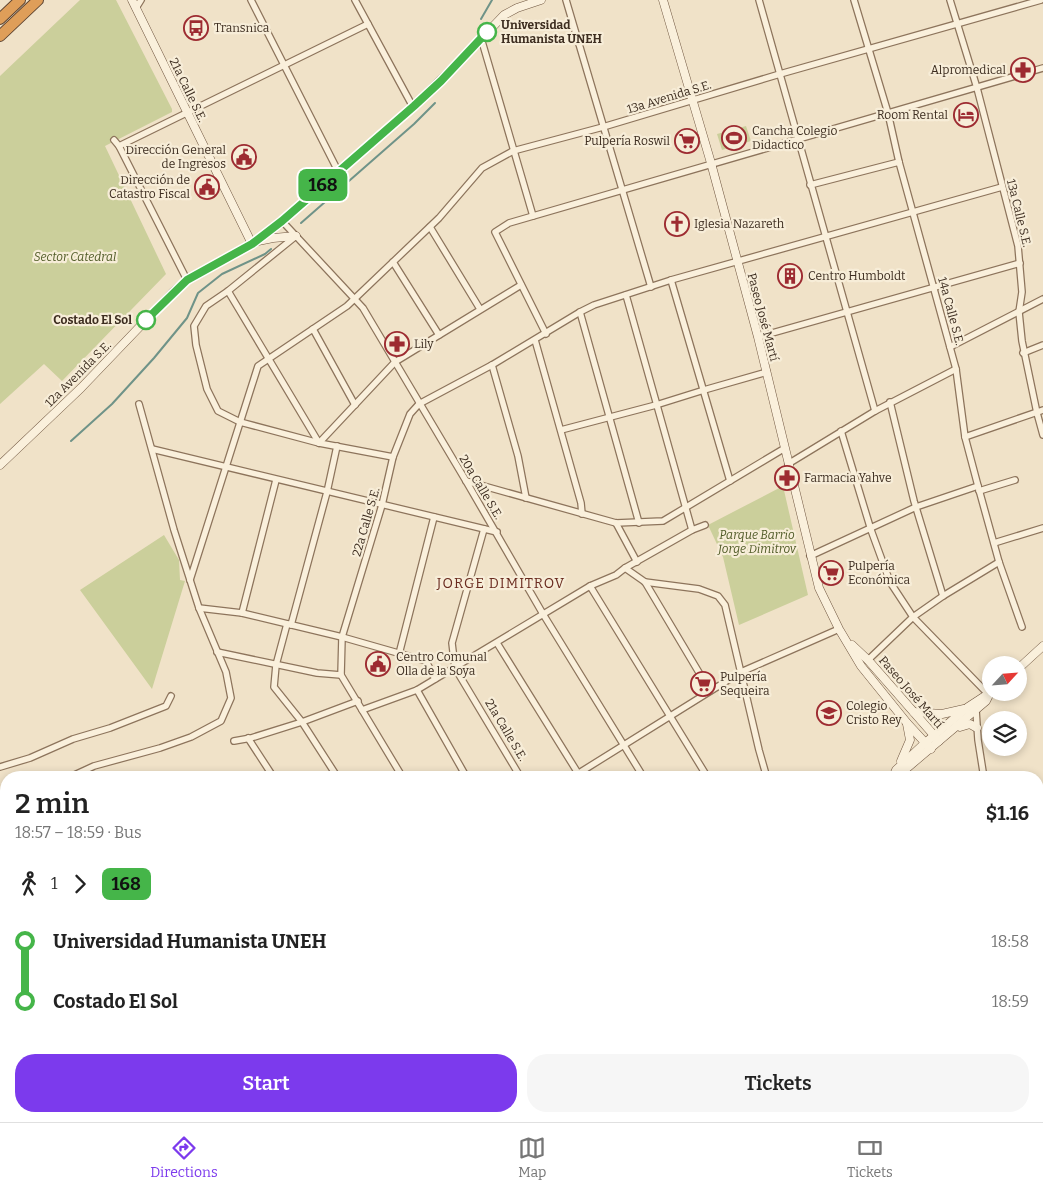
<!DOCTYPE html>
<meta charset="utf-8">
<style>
:root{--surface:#fff;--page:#f6f6f6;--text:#222;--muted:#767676;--line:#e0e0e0;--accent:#7c3aed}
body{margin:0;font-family:Bitter,serif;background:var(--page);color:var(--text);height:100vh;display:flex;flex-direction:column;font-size:19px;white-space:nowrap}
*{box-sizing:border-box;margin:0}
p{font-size:16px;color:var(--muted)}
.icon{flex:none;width:28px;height:28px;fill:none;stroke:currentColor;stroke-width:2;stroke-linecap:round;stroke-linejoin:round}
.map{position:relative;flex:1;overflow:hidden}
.details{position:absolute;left:0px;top:771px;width:1044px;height:351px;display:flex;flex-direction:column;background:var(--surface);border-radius:20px 20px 0 0;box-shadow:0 2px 8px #0003}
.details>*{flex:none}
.badge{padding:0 10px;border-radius:8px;font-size:18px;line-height:32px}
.needle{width:32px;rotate:64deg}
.tools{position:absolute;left:982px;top:656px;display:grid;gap:10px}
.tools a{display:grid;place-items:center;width:45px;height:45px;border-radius:50%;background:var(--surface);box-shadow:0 2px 8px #0003;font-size:25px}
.map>.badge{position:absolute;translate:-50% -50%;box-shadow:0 0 0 2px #fff}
.legs{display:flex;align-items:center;gap:8px;height:55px;padding:0 15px;font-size:16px}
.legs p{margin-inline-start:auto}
.overview{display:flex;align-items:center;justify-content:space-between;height:85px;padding:0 15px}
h1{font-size:28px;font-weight:600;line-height:38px}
.action{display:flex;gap:10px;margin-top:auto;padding:10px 15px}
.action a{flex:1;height:58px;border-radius:20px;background:var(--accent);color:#fff;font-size:20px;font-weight:600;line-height:58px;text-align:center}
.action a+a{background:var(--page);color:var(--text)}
ul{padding:0 15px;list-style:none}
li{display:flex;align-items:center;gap:18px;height:60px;font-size:19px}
li i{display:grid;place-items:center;width:8px;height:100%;margin:0 6px;background:currentColor}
li i::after{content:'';width:12px;height:12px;margin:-6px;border:4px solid;border-radius:50%;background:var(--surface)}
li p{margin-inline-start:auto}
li:first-child i{background:linear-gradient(#0000 50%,currentColor 0)}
li:last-child i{background:linear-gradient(currentColor 50%,#0000 0)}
.tab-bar{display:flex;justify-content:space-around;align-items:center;height:70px;border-top:1px solid var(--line);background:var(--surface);font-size:14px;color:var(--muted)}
.tab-bar a{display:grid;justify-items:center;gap:2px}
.tab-bar .on{color:var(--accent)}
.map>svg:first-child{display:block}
</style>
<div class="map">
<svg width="1043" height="1122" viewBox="0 0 1043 1122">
<rect width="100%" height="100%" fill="#f0e2c8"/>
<!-- green -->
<g fill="#cbcf9b">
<polygon points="80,0 116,0 172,109 172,112 105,146 166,274 62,381 44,364 0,404 0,76"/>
<polygon points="746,126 751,141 722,150 717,134"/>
<polygon points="783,486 808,595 739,625 723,557 708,525"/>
<polygon points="164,535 179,560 180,580 185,581 152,689 80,590"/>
<polygon points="85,1116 134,1116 139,1122 89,1122"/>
</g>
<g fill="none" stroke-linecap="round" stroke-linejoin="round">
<!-- stream -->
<g stroke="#6f9388" stroke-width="2">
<polyline points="481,19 492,0"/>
<polyline points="301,223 414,124 435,103"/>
<polyline points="71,441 112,404 154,358 187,318 198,293 222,274 265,254 271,249"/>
<polyline points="793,1116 797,1122"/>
</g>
<defs>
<g id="street">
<polyline points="251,0 338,171"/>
<polyline points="355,0 413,107"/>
<polyline points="566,0 651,287"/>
<polyline points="759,0 875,411"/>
<polyline points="854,0 888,113 899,162 956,369 965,437 978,486 999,562 1022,627"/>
<polyline points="950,0 977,88 1018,246 1022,292 1019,312 1022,341 1037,413 1043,435"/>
<polyline points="136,8 141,0"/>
<polyline points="481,38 533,216"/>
<polyline points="114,140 119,146 187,280"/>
<polyline points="119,146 368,24"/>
<polyline points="810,185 899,162"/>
<polyline points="282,221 363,308 466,481 543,614 644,778"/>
<polyline points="430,227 480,309"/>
<polyline points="296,236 228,291 206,306 194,326 196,345 207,389 218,411 240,422 319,443 393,457"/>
<polyline points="393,262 439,335"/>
<polyline points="671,280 730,481"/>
<polyline points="228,291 319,443"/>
<polyline points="626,295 692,530"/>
<polyline points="580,312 639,523"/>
<polyline points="313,329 355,405"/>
<polyline points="546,334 495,232 509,223 1043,68"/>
<polyline points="758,337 1020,263"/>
<polyline points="535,340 581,503 582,514"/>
<polyline points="950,347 1043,299"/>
<polyline points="1023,353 1043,345"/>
<polyline points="492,365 518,456 526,498"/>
<polyline points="890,402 914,501 943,596"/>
<polyline points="561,430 656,405 704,390 767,372"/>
<polyline points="841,431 871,530 890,582 913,617 989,695"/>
<polyline points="965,437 1043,410"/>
<polyline points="319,443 395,362 521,285"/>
<polyline points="152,449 497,532"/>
<polyline points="788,464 875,411 956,369"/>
<polyline points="466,481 616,523 663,521 785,448"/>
<polyline points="979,491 1015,480"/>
<polyline points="616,523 637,562"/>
<polyline points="484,529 452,643 455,668 521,778"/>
<polyline points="994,543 1043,528"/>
<polyline points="810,556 916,507 978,486"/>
<polyline points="625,568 645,582 710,691"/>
<polyline points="190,580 258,366 347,306 439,218 482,168 513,151 603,127 780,74 1041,0"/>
<polyline points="645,582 699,589 718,596 725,605 759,750 767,778"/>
<polyline points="590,586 708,778"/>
<polyline points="199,608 242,613 342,637 426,661 435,679"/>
<polyline points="242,613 276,480"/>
<polyline points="287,624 276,665 274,687 302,722 338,778"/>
<polyline points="291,625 327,492 337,446"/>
<polyline points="497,643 581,778"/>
<polyline points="217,652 317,673 341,675"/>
<polyline points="399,654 434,517"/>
<polyline points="868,660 913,617 943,596 999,562"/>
<polyline points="417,690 467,778"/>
<polyline points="362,710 417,690 590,586 616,575 625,568 692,530 705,525"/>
<polyline points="976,710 978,740 984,778"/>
<polyline points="248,738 274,778"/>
<polyline points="234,741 251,738 302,722 358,701"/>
<polyline points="0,767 30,758 73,739 110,728 166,706 171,696"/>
<polyline points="68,778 94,766 160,748 191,737 221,721 231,698 226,672 199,608 174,530 139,404"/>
<polyline points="403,778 341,675 342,637 382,505 393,457 410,414 419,404 492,365 580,312 594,305 671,280 1002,187"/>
<polyline points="571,778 741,672 839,629"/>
<polyline points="1038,821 1043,820"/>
<polyline points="0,826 6,830"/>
<polyline points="1038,910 1043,908"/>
<polyline points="0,967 6,961"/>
<polyline points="0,971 6,977"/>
<polyline points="1038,983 1043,1002"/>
<polyline points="1038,1073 1043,1071"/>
<polyline points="0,1110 6,1104"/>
<polyline points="219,1116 224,1122"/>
<polyline points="302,1116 306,1122"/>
<polyline points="581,1116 584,1122"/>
<polyline points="629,1116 632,1122"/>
<polyline points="676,1116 679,1122"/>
<polyline points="855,1116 857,1122"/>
<polyline points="908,1116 910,1122"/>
<polyline points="982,1116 984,1122"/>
<polyline points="157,1122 164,1116"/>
<polyline points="716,1122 726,1116"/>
<polyline points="922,1122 923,1116"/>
</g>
<g id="secondary">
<polyline points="132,0 252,244"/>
<polyline points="663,0 711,163 758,337 819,588 839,629 861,666 907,723 931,749"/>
<polyline points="258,241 273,238 296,236"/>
<polyline points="0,465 81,388 172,293 187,280 252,244 282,221 413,107 460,61 504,15 517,8 541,0"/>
<polyline points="852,645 868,660 939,741"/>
<polyline points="1019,668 1043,646"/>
<polyline points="914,712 942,714 964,709"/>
<polyline points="960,727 970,724 977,728"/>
<polyline points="901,761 910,740 907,724"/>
<polyline points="893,777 896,770 925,743 968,707 991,692"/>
<polyline points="893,778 900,774 986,701 989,695"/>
<polyline points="457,1122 486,1116"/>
<polyline points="508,1122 514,1116"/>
</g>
<g id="primary">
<polyline points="0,806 6,810"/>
<polyline points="366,1116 372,1122"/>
<polyline points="394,1116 406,1121 419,1122"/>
</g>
<g id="highway">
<polyline points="0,19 20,0"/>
<polyline points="0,36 38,0"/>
</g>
</defs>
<!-- street casing -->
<use href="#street" stroke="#8d745c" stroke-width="8"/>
<!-- secondary casing -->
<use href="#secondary" stroke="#6f553f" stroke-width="9"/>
<!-- primary casing -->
<use href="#primary" stroke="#5b4230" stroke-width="11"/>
<!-- highway casing -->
<use href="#highway" stroke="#5b4230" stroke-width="12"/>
<!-- street -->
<use href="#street" stroke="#faf0dc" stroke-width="5.5"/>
<!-- secondary -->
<use href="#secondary" stroke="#faf0dc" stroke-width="8"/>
<!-- primary -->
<use href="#primary" stroke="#f2d5a1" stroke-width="9"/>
<!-- highway -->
<use href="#highway" stroke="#df9e59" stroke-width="10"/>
</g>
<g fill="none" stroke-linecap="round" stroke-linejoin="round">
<defs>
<polyline id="line-1" points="146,320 187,280 252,244 282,221 414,106 441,81 487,32"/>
</defs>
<!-- line-1 casing -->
<use href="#line-1" stroke="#fff" stroke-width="11"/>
<!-- line-1 -->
<use href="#line-1" stroke="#45b549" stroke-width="8"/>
</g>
<!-- icons -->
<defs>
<symbol id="bus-ring" viewBox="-11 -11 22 22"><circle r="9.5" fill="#f7edd8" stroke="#9d2b31" stroke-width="1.5"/><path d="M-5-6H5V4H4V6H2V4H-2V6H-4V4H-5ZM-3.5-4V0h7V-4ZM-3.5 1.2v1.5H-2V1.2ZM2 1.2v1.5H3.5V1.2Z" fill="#9d2b31"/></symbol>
<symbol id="pharmacy-ring" viewBox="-11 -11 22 22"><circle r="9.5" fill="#f7edd8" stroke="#9d2b31" stroke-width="1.5"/><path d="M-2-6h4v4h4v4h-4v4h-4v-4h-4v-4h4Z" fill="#9d2b31"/></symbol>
<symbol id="hotel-ring" viewBox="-11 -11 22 22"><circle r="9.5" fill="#f7edd8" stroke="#9d2b31" stroke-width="1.5"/><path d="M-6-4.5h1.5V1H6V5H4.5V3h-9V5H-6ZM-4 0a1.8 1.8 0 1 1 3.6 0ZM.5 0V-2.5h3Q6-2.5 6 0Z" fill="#9d2b31"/></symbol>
<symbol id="stadium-ring" viewBox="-11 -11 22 22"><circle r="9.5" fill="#f7edd8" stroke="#9d2b31" stroke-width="1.5"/><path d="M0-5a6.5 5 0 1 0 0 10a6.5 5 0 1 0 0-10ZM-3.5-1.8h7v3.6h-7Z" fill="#9d2b31"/></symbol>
<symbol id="supermarket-ring" viewBox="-11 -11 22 22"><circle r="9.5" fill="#f7edd8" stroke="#9d2b31" stroke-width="1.5"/><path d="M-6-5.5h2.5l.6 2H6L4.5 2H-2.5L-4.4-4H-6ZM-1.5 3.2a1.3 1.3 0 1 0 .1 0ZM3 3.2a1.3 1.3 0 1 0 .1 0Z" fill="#9d2b31"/></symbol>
<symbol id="civic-ring" viewBox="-11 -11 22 22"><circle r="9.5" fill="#f7edd8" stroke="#9d2b31" stroke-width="1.5"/><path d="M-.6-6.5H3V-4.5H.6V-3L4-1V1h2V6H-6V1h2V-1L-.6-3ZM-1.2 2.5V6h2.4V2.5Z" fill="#9d2b31"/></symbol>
<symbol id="church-ring" viewBox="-11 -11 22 22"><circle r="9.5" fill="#f7edd8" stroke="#9d2b31" stroke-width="1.5"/><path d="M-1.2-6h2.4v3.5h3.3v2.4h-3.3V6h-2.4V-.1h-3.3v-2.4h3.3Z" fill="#9d2b31"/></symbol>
<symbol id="building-ring" viewBox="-11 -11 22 22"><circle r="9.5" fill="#f7edd8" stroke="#9d2b31" stroke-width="1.5"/><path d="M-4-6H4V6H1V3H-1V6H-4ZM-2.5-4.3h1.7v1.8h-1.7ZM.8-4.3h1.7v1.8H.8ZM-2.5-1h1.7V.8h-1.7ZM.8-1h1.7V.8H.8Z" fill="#9d2b31"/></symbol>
<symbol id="school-ring" viewBox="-11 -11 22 22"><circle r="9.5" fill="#f7edd8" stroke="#9d2b31" stroke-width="1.5"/><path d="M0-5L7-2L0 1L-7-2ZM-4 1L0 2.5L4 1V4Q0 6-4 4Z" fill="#9d2b31"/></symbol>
</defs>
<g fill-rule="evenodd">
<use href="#bus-ring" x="182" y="14" width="28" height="28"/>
<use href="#pharmacy-ring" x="1009" y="56" width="28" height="28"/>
<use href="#hotel-ring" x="952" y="101" width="28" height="28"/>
<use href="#stadium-ring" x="720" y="124" width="28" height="28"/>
<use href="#supermarket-ring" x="673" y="127" width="28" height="28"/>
<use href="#civic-ring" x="230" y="143" width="28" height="28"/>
<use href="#civic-ring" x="193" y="173" width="28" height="28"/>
<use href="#church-ring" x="663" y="210" width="28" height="28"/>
<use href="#building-ring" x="776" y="262" width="28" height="28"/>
<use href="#pharmacy-ring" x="383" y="330" width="28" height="28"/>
<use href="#pharmacy-ring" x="773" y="464" width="28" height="28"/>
<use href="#supermarket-ring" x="817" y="559" width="28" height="28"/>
<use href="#civic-ring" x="364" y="650" width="28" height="28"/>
<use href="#supermarket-ring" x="689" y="670" width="28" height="28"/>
<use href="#school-ring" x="815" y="699" width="28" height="28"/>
</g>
<!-- markers -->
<g fill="#fff" stroke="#45b549" stroke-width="2.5">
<circle cx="487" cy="32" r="9"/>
<circle cx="146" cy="320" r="9"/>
</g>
<g text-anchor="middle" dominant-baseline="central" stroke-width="4.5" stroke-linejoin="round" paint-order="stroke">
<!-- stop labels -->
<g font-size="12" font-weight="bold" fill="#3d2d20" stroke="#f7edd8" text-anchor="start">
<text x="501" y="25">Universidad<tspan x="501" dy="14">Humanista UNEH</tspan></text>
<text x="132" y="320" text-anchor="end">Costado El Sol</text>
</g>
<!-- poi labels -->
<g font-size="12" fill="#3d2d20" stroke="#f7edd8" text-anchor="start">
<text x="214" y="28">Transnica</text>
<text x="1006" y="70" text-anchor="end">Alpromedical</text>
<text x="948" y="115" text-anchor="end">Room Rental</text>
<text x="752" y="131">Cancha Colegio<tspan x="752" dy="14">Didactico</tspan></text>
<text x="670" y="141" text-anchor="end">Pulpería Roswil</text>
<text x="226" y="150" text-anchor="end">Dirección General<tspan x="226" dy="14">de Ingresos</tspan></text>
<text x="190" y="180" text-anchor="end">Dirección de<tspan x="190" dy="14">Catastro Fiscal</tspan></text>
<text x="694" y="224">Iglesia Nazareth</text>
<text x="808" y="276">Centro Humboldt</text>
<text x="414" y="344">Lily</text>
<text x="804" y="478">Farmacia Yahve</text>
<text x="848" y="566">Pulpería<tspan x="848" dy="14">Económica</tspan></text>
<text x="396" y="657">Centro Comunal<tspan x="396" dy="14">Olla de la Soya</tspan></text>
<text x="720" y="677">Pulpería<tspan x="720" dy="14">Sequeira</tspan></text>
<text x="846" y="706">Colegio<tspan x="846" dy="14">Cristo Rey</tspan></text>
</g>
<!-- street labels -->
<g font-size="12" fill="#3d2d20" stroke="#f7edd8">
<text transform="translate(188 90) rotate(64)">21a Calle S.E.</text>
<text transform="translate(669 97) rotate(-17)">13a Avenida S.E.</text>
<text transform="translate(1019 213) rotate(76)">13a Calle S.E.</text>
<text transform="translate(951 311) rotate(75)">14a Calle S.E.</text>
<text transform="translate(763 317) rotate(75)">Paseo José Martí</text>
<text transform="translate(78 374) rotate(-45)">12a Avenida S.E.</text>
<text transform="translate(481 487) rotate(59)">20a Calle S.E.</text>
<text transform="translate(366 522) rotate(-74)">22a Calle S.E.</text>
<text transform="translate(911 692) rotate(49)">Paseo José Martí</text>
<text transform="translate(506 730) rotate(59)">21a Calle S.E.</text>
</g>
<!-- park labels -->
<g font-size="12" font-style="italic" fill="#4f5a26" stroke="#f7edd8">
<text x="75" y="257">Sector Catedral</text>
<text x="757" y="535">Parque Barrio<tspan x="757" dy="14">Jorge Dimitrov</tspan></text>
</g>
<!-- neighbourhood labels -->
<g font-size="14" letter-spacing="1" fill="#6a2b1f" stroke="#f7edd8">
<text x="501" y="583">JORGE DIMITROV</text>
</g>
</g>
</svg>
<div class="tools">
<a><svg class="needle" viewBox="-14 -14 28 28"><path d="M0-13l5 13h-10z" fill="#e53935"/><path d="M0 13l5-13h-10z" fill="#767676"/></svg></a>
<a><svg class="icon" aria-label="layers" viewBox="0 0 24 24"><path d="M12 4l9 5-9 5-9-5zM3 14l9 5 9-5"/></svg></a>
</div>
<b class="badge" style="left:323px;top:185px;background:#45b549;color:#111">168</b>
<section class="details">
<div class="overview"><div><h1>2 min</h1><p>18:57 – 18:59 · Bus</p></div><b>$1.16</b></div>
<div class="legs"><svg class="icon" aria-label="walk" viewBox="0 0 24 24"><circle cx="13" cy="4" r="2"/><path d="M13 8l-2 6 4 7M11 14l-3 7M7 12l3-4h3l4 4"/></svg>1<svg class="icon" aria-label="forward" viewBox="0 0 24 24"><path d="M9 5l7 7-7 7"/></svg><b class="badge" style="background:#45b549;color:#111">168</b></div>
<ul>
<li><i style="color:#45b549"></i><b>Universidad Humanista UNEH</b><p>18:58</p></li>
<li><i style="color:#45b549"></i><b>Costado El Sol</b><p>18:59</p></li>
</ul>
<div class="action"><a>Start</a><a>Tickets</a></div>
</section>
</div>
<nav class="tab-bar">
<a class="on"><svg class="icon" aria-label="directions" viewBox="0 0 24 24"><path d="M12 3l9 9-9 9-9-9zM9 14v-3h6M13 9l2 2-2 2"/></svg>Directions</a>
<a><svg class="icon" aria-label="map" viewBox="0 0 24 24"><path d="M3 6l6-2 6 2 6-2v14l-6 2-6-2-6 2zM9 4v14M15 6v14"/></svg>Map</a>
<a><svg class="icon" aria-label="tickets" viewBox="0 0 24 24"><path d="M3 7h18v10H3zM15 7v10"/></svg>Tickets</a>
</nav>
